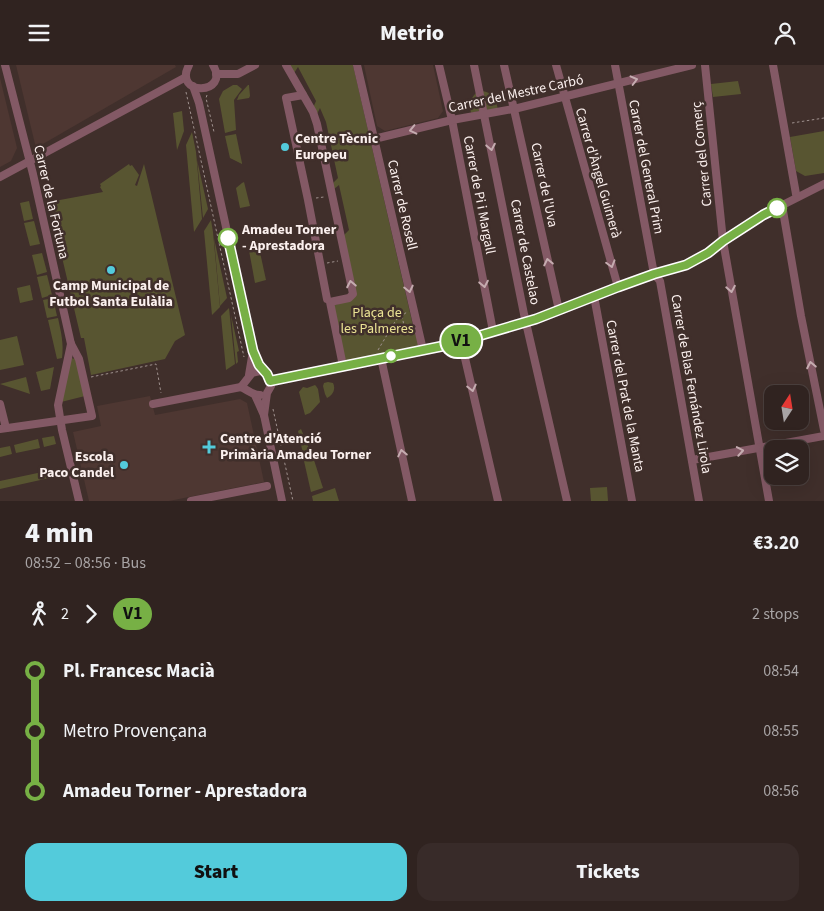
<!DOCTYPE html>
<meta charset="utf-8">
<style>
:root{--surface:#302320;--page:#382b29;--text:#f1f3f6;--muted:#a8a4a5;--line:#4b403e;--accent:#53cbdb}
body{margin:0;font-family:"Source Sans 3",sans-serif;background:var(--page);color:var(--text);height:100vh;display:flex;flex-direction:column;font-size:19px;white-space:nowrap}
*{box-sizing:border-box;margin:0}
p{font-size:16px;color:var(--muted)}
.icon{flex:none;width:28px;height:28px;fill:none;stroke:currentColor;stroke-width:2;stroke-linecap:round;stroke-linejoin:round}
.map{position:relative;height:436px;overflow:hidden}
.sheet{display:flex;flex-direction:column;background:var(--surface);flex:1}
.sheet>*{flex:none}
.badge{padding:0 10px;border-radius:16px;font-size:18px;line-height:32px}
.needle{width:32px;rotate:12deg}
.fabs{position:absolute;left:764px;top:320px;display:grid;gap:10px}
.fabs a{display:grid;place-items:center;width:45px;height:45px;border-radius:10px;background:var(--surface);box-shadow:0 5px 20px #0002,0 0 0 1px var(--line);font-size:25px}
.map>.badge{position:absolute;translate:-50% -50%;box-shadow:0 0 0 2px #fff}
.legs{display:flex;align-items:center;gap:8px;height:55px;padding:0 25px;font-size:16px}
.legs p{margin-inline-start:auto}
.overview{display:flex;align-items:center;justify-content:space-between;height:85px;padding:0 25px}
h1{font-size:28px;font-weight:800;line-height:38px}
.button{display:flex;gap:10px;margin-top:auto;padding:10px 25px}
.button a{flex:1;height:58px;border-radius:15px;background:var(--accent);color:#111;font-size:20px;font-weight:800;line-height:58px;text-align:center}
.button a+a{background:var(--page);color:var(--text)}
ul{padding:0 25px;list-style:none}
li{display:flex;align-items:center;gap:18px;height:60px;font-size:19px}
li i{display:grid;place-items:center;width:8px;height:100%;margin:0 6px;background:currentColor}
li i::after{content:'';width:12px;height:12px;margin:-6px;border:4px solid;border-radius:50%;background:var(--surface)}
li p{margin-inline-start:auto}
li:first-child i{background:linear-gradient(#0000 50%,currentColor 0)}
li:last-child i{background:linear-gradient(currentColor 50%,#0000 0)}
header{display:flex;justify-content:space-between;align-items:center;height:65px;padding:0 25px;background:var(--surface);font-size:22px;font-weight:800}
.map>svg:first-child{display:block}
</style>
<header><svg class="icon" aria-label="menu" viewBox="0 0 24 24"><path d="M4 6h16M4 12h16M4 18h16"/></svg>Metrio<svg class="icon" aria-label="person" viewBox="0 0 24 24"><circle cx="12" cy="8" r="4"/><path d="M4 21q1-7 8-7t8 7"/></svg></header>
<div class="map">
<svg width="824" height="436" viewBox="0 0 824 436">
<rect width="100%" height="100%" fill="#402f2b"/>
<!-- built -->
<g fill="#4e3732">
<polygon points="16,0 175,0 176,2 36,83"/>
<polygon points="364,0 433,0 443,46 438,53 385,66 377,61"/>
<polygon points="0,13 17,83 11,96 0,102"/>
<polygon points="150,331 155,350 240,334 247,338 264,417 169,436 89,436 73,367 101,361 97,341"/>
</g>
<!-- green -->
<g fill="#585531">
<polygon points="290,0 353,0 414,265 419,280 417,282 349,296 345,295 333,241 335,240 351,235 344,170 349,165 339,120 334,124 333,118 338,113 326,57 320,43 317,49 313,43 316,36 298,2 294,8"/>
<polygon points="738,16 741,29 713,32 711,19"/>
<polygon points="233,20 237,20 242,24 234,35 236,65 225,68 219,34 223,26"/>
<polygon points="248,20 249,20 250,31 249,33 237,35 239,30"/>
<path d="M482 26C493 27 496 35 498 45L487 46Z"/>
<path d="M476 28 480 45 479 46 471 48C469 39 470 34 476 28Z"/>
<polygon points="182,46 184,66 177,85 173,48"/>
<polygon points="824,66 824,108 805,111 796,106 790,72"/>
<polygon points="192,67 196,87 202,154 194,167 186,80"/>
<polygon points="236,69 242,98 242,99 230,93 225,71"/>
<polygon points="197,95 208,144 203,153"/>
<polygon points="129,99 130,101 132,100 139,110 135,120 137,121 144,99 185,270 175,276 165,294 91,310 84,273 81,273 49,137 103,127 100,122 101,121 100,119"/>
<polygon points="244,117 250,141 240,143 236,123 242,118"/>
<polygon points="29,136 33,154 24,156 20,138"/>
<polygon points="211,155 213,167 220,242 212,250 204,166"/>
<polygon points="34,156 40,179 30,181 24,158"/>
<polygon points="214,173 227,233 220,241"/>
<polygon points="258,178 266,215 255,218 248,180"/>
<polygon points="42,188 47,207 37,210 32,190"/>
<polygon points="47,210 52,230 42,233 37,212"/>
<polygon points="30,220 33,235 20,238 17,223"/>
<polygon points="53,233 57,251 47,253 43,235"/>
<polygon points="229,243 235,299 226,305 221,251"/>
<polygon points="231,250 239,286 237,287 238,297 236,299"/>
<path d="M58 253C61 267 64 279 62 293L57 294 48 255Z"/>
<polygon points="17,271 24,300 0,305 0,275"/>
<polygon points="71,293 76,294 85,331 61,337"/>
<polygon points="54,302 50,324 41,326 36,307"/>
<polygon points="26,312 30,329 0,319"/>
<path d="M328 317 333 318C336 324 333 330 327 333L325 329 323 321 324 318Z"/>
<polygon points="315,320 316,321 318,324 320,337 310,348 305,350 299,327 303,322 307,323"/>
<polygon points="301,364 311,388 304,393 298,366"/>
<polygon points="54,371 56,379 44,382 42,373"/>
<polygon points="38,374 40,383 16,388 14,380"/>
<polygon points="10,381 12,389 0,392 0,383"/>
<polygon points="313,392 323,423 311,427 304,396"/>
<polygon points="61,403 63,410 0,424 0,416"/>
<polygon points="607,422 608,436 591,436 590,423"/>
<polygon points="335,423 339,436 313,436 312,431"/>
</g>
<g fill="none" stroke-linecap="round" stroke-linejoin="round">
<!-- path -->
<g stroke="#9f918e" stroke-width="1" stroke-dasharray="2.5 2.5" stroke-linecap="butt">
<polyline points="186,27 244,292"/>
<polyline points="207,30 206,33 214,67"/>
<polyline points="792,58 824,53"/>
<polyline points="316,133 324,132"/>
<polyline points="327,198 338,196"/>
<polyline points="402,251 406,270"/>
<polyline points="378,285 396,255 407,247"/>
<polyline points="91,312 156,299 161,328"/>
<polyline points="273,344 293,436"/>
</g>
<!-- minor -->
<g stroke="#835965" stroke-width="8">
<path d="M189 0C172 32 231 30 213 0"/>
<polyline points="286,0 313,47 317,59 352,224 353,229 349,233 330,237 343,301"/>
<polyline points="357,0 423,285"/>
<polyline points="439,0 452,55 493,266"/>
<polyline points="474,0 524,249 567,436"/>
<polyline points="504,0 559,245"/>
<polyline points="556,0 618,222"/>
<polyline points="615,0 654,209 660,216 699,436"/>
<polyline points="705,0 723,176 769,436"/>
<polyline points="773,0 796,129 797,132"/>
<polyline points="216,9 238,9 255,0"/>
<polyline points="193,21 199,38 253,286 259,300 267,309 270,316 271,321 267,328 264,350"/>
<polyline points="303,30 286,33 308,135 327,234"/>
<polyline points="374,74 452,55 518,43 692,0"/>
<polyline points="0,112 186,12"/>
<polyline points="782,140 801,251 824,365"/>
<polyline points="594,231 632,436"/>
<polyline points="461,276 498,436"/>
<polyline points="71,279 58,340 62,365 79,436"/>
<polyline points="381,293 412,436"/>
<polyline points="249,310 253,286"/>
<polyline points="270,316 448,280 536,254 618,222 654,209 687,200 708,187 723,176 763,150 824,119"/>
<polyline points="255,330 264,350 282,436"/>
<path d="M260 330C252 330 248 325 241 322L252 308 260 306 265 307"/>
<polyline points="0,339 6,363"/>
<polyline points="153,339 241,322"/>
<polyline points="0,364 92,351 79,294 71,279 33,109 5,0"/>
<polyline points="692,395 824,371"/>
<polyline points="191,436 267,421"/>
</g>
</g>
<!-- one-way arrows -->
<defs><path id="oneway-chevron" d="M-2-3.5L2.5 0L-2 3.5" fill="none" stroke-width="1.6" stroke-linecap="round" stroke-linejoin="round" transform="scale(1.25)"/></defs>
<g stroke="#c5acb0">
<use href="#oneway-chevron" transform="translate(634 15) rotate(-14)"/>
<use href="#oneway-chevron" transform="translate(413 65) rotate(167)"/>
<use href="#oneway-chevron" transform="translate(491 82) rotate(79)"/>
<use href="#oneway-chevron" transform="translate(548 197) rotate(-102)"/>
<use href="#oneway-chevron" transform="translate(611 199) rotate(74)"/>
<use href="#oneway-chevron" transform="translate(351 219) rotate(-101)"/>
<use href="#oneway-chevron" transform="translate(484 219) rotate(79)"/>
<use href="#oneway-chevron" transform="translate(409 224) rotate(77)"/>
<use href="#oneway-chevron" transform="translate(731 224) rotate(80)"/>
<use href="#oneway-chevron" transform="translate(811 300) rotate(-101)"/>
<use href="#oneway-chevron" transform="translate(472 323) rotate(77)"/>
<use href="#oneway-chevron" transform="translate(740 386) rotate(-10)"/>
<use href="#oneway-chevron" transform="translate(402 388) rotate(-102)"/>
</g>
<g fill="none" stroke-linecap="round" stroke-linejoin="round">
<defs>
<polyline id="line-1" points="228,173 253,286 259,300 267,309 270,316 448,280 536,254 618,222 654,209 686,200 708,188 723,176 763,150 777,143"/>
</defs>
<!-- line-1 casing -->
<use href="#line-1" stroke="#fff" stroke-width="11"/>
<!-- line-1 -->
<use href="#line-1" stroke="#77b045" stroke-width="8"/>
</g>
<!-- markers -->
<g fill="#53cbdb" stroke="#402f2b" stroke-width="2">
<circle cx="285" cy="82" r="5"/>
<circle cx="111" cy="205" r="5"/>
<path d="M206.5 374.5h5v5h5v5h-5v5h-5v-5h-5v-5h5z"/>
<circle cx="124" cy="400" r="5"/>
</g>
<g fill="#fff" stroke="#77b045" stroke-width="2.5">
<circle cx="777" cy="143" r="9"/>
<circle cx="228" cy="173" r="9"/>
<circle cx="391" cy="291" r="6"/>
</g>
<g text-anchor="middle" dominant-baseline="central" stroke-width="5" stroke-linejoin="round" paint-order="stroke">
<!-- street labels -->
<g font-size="14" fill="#fbf0ee" stroke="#402f2b">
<text transform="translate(516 29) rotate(-12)">Carrer del Mestre Carbó</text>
<text transform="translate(702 89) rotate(-96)">Carrer del Comerç</text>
<text transform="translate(646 102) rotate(79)">Carrer del General Prim</text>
<text transform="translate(598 108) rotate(74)">Carrer d'Àngel Guimerà</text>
<text transform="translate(544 120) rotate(78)">Carrer de l'Uva</text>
<text transform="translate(479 130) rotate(79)">Carrer de Pi i Margall</text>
<text transform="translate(51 137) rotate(77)">Carrer de la Fortuna</text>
<text transform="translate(402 140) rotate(77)">Carrer de Rosell</text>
<text transform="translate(525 187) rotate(79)">Carrer de Castelao</text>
<text transform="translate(691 319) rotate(80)">Carrer de Blas Fernández Lirola</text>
<text transform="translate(625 331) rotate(79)">Carrer del Prat de la Manta</text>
</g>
<!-- poi labels -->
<g font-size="14" font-weight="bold" fill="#fbf0ee" stroke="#402f2b" text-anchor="start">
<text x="295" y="74">Centre Tècnic<tspan x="295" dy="16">Europeu</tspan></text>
<text x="111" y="221" text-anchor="middle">Camp Municipal de<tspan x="111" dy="16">Futbol Santa Eulàlia</tspan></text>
<text x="220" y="374">Centre d'Atenció<tspan x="220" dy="16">Primària Amadeu Torner</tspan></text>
<text x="114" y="392" text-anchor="end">Escola<tspan x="114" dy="16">Paco Candel</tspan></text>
</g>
<!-- stop labels -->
<g font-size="14" font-weight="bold" fill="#fbf0ee" stroke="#402f2b" text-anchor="start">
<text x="242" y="165">Amadeu Torner<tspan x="242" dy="16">- Aprestadora</tspan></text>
</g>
<!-- park labels -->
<g font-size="14" fill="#ebe394" stroke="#402f2b">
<text x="377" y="248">Plaça de<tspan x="377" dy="16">les Palmeres</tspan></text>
</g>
</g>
</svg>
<div class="fabs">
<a><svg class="needle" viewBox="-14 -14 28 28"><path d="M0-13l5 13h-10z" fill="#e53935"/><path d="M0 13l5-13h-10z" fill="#a8a4a5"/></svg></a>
<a><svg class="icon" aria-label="layers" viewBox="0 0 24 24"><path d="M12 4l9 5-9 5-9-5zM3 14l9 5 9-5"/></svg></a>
</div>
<b class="badge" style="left:461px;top:276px;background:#77b045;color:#111">V1</b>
</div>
<section class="sheet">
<div class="overview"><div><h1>4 min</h1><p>08:52 – 08:56 · Bus</p></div><b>€3.20</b></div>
<div class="legs"><svg class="icon" aria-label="walk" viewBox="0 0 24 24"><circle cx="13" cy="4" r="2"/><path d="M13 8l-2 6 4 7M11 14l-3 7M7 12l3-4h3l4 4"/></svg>2<svg class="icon" aria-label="forward" viewBox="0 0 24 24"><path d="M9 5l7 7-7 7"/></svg><b class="badge" style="background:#77b045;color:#111">V1</b><p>2 stops</p></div>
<ul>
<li><i style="color:#77b045"></i><b>Pl. Francesc Macià</b><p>08:54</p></li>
<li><i style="color:#77b045"></i><span>Metro Provençana</span><p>08:55</p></li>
<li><i style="color:#77b045"></i><b>Amadeu Torner - Aprestadora</b><p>08:56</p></li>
</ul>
<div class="button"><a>Start</a><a>Tickets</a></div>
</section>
